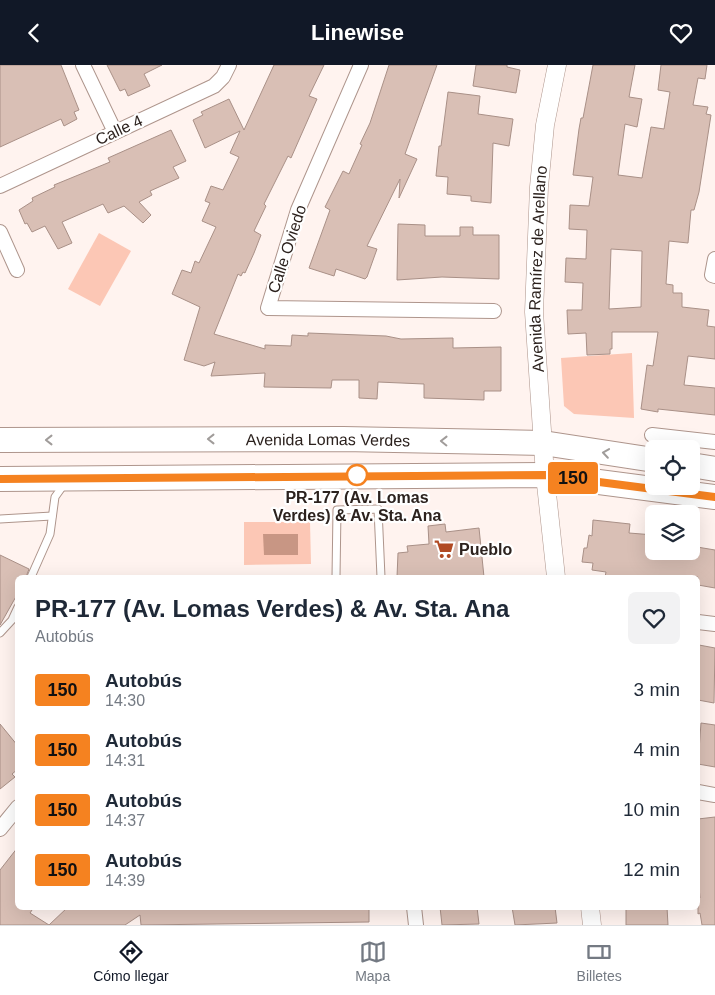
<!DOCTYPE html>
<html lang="es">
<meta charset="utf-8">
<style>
:root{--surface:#fff;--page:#f2f2f3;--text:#1f2937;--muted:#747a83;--line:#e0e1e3;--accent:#111827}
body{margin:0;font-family:Arial,sans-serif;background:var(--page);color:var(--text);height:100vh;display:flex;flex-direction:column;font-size:19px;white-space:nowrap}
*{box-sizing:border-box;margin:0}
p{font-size:16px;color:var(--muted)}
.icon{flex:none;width:28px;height:28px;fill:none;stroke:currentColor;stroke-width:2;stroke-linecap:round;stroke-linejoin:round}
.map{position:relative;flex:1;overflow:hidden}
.sheet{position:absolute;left:15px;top:510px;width:685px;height:335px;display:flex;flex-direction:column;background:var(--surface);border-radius:8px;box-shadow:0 5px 20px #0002}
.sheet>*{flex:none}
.badge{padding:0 10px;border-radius:4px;font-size:18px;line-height:32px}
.tools{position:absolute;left:645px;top:375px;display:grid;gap:10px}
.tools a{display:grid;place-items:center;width:55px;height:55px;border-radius:8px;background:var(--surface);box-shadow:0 5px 20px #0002;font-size:25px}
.map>.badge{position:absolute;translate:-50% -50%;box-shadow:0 0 0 2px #fff}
.round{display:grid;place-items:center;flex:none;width:52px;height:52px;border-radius:8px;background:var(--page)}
.head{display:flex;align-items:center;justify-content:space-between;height:85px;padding:0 20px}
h1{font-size:24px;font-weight:700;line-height:38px}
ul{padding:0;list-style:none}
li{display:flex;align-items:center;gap:15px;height:60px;padding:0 20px}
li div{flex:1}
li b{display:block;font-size:19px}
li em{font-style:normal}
li .badge{min-width:55px;font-weight:700;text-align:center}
header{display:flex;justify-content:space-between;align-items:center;height:65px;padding:0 20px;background:var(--accent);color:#fff;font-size:22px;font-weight:700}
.menu{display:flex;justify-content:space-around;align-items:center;height:70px;border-top:1px solid var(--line);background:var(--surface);font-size:14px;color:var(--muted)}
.menu a{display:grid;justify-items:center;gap:2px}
.menu .active{color:var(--accent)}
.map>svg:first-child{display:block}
</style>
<header><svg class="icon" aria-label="back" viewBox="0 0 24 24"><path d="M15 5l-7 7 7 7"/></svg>Linewise<svg class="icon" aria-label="heart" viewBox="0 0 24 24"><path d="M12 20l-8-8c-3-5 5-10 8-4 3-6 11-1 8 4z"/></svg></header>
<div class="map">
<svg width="715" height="860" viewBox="0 0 715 860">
<rect width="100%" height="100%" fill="#fff3ef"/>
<!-- green -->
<g fill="#fcc7b5">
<polygon points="99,168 131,186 100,241 68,224"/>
<polygon points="632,288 634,353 574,349 564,341 561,293"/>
<polygon points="244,457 310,457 311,499 244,500"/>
</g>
<!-- water -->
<polygon fill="#c89684" points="263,469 298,469 298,490 264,490"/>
<!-- building -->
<g fill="#d9bfb5" stroke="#a99087" fill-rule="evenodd">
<polygon points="0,0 61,0 79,45 74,47 77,54 64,61 61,54 0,82"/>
<polygon points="107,0 162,0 144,9 150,21 128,31 125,24 120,26"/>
<polygon points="274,0 324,0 309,31 317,34 291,93 288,91 264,139 266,141 254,166 261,170 254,188 245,208 243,207 241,211 238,209 214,269 265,284 265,280 291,281 292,270 308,271 308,268 386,271 401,274 453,273 453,283 501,282 501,326 484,326 484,335 424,333 424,319 378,317 377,334 359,333 359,315 332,315 331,323 264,322 265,308 211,311 215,297 204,301 184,295 200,242 172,229 182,205 191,208 195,196 199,198 216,162 202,156 210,138 205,136 211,121 223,125 239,92 230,88 240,66 205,83 193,55 203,50 201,47 229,34 244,65"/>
<polygon points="389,0 437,0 405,89 417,94 399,133 400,114 367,181 377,184 367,212 365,214 336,204 334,211 309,203 330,145 325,142 343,106 349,109 362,80 360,79 370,58"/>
<polygon points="476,0 507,0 507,2 520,5 516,28 473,21"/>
<path d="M593 0H635L629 32 642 34 637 62 625 59 618 110 642 113 651 62 664 64 670 27 658 25 661 0H707L705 14 698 13 693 40 708 42 706 49 711 50 699 127 694 145H691L688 178 669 176 666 219 673 220V228H682V242L709 245 707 261 715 262V294L688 291 684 320 715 323V350L658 344V347L641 344 647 300 653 301 658 267H612V284H610V289L587 290 586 268 568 269 567 245H582L583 218 565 217 566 193 586 194 587 165 569 164 570 140 589 141 593 112 573 110 579 64 581 53H583ZM611 184 642 186 641 242 609 244Z"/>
<polygon points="448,27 480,31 478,49 513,54 509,81 493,78 491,138 471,136 471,131 447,129 448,112 436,111 439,81 441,81"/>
<polygon points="171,65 186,96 173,102 179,113 150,126 152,130 139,137 151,150 143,158 124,141 108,148 103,139 62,157 72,178 58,184 45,161 32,167 27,158 25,159 19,145 33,136 32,133 55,122 54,120 110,97 108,93"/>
<polygon points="398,159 425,160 425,171 460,171 460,162 473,162 473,170 499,170 499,214 442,212 397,215"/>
<polygon points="593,455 630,459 629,468 654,470 654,486 691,486 691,481 715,485 715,523 698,520 698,512 605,512 606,507 592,505 593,498 582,497 584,483 587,483 589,470 592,471"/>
<polygon points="445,459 446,467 479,463 484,512 397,512 398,488 408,487 407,481 429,479 428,461"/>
<polygon points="0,490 29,504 26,512 18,512 18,528 0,560"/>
<polygon points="699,580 715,583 714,638 698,635"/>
<polygon points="701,658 715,660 715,702 698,699"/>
<polygon points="0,659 18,681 18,704 12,709 15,712 0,724"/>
<polygon points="715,752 715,860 702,860 700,848 698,849 698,833 700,833 698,811 698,754"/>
<polygon points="18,782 18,842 34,842 30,848 49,860 0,860 0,805"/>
<polygon points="68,842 369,842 369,857 141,860 140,850 125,860 49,860"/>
<polygon points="440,842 477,842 479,859 442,860"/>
<polygon points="512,842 555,842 557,858 515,860"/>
<polygon points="626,842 667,842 668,860 626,860"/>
</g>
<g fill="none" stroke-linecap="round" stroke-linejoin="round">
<defs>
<g id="service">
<polyline points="0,454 52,451"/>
<polyline points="31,512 50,469 55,432 65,418"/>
<polyline points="336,512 337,445 378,444 381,512"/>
<polyline points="0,568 12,555 18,542"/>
</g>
<g id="minor">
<polyline points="83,0 115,67"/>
<polyline points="361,0 298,145 268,243 494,246"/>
<polyline points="0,121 214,21 223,12 229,0"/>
<polyline points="0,167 17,205"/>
<polyline points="715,194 712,210 715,211"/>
<polyline points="652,370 715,377"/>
<polyline points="698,557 715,559"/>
<polyline points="698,727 715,730"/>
<polyline points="0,764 18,742"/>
<polyline points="414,842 416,860"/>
</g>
<g id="tertiary">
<path id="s1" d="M556 512 545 410 534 247 539 122 545 60 557 0"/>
<polyline points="590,842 592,860"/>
</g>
<g id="trunk">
<path id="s2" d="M0 375 343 374 543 378 654 395"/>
<polyline points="691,400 715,404"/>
<polyline points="0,414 545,410 715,432"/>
</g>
</defs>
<!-- service casing -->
<use href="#service" stroke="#ae958c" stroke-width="9"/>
<!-- minor casing -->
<use href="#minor" stroke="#ae958c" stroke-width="16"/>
<!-- tertiary casing -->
<use href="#tertiary" stroke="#ae958c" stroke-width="19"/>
<!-- trunk casing -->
<use href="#trunk" stroke="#ae958c" stroke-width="26"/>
<!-- service -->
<use href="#service" stroke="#fff" stroke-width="7"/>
<!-- minor -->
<use href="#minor" stroke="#fff" stroke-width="14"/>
<!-- tertiary -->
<use href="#tertiary" stroke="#fff" stroke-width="18"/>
<!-- trunk -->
<use href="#trunk" stroke="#fff" stroke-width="24"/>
</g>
<!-- one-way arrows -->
<defs><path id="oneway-chevron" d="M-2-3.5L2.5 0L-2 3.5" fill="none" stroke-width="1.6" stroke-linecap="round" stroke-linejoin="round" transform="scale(1.25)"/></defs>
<g stroke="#a09c9a">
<use href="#oneway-chevron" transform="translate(211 374) rotate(180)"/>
<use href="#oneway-chevron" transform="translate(49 375) rotate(180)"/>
<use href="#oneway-chevron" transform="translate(444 376) rotate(-179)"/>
<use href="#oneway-chevron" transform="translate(606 388) rotate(-172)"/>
</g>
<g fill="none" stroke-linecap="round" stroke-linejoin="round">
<defs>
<polyline id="line" points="0,414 545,410 715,432"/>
</defs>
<!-- line casing -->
<use href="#line" stroke="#fff" stroke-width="11"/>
<!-- line -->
<use href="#line" stroke="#f58220" stroke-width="8"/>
</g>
<!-- icons -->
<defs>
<symbol id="supermarket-bare" viewBox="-9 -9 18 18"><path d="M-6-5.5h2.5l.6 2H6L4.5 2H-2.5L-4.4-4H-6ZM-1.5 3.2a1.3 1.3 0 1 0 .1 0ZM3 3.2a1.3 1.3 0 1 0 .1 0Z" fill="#b14a23" stroke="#fff" stroke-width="2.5" paint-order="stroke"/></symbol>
</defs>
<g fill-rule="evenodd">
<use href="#supermarket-bare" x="430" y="470" width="28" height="28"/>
</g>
<!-- markers -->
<circle fill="#fff" stroke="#f58220" stroke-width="2.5" cx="357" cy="410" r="10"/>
<g text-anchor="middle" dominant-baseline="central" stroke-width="4.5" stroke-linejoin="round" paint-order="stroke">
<!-- street labels -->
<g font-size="16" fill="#2c221e" stroke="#fff">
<text transform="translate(119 65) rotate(-25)">Calle 4</text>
<text transform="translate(287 184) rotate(-72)">Calle Oviedo</text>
<text stroke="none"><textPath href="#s1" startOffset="309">Avenida Ramírez de Arellano</textPath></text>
<text stroke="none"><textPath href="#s2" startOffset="328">Avenida Lomas Verdes</textPath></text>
</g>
<!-- stop labels -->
<g font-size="16" font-weight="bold" fill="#2c221e" stroke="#fff">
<text x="357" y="432">PR-177 (Av. Lomas<tspan x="357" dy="18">Verdes) &amp; Av. Sta. Ana</tspan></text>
</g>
<!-- poi labels -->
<g font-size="16" font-weight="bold" fill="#2c221e" stroke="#fff" text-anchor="start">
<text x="459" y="484">Pueblo</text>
</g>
</g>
</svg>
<div class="tools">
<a><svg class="icon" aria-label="locate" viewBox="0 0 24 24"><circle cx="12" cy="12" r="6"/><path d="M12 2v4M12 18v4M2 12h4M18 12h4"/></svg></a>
<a><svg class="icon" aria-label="layers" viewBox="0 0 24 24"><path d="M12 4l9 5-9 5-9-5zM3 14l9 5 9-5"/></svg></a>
</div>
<b class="badge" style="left:573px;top:413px;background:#f58220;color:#111">150</b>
<section class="sheet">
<div class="head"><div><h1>PR-177 (Av. Lomas Verdes) &amp; Av. Sta. Ana</h1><p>Autobús</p></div><a class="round"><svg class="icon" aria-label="heart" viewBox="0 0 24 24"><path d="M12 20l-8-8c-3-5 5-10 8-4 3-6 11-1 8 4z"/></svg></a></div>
<ul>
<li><span class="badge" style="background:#f58220;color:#111">150</span><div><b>Autobús</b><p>14:30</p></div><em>3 min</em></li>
<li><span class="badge" style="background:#f58220;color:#111">150</span><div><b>Autobús</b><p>14:31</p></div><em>4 min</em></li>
<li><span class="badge" style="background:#f58220;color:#111">150</span><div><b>Autobús</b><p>14:37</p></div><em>10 min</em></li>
<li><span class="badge" style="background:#f58220;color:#111">150</span><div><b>Autobús</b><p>14:39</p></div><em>12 min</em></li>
</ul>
</section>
</div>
<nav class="menu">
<a class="active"><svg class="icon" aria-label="directions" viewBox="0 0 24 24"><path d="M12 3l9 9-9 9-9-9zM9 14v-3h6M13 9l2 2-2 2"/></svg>Cómo llegar</a>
<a><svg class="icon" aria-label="map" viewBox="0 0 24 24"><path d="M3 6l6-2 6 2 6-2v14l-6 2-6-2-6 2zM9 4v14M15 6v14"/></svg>Mapa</a>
<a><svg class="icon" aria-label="tickets" viewBox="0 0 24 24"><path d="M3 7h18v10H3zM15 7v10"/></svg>Billetes</a>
</nav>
